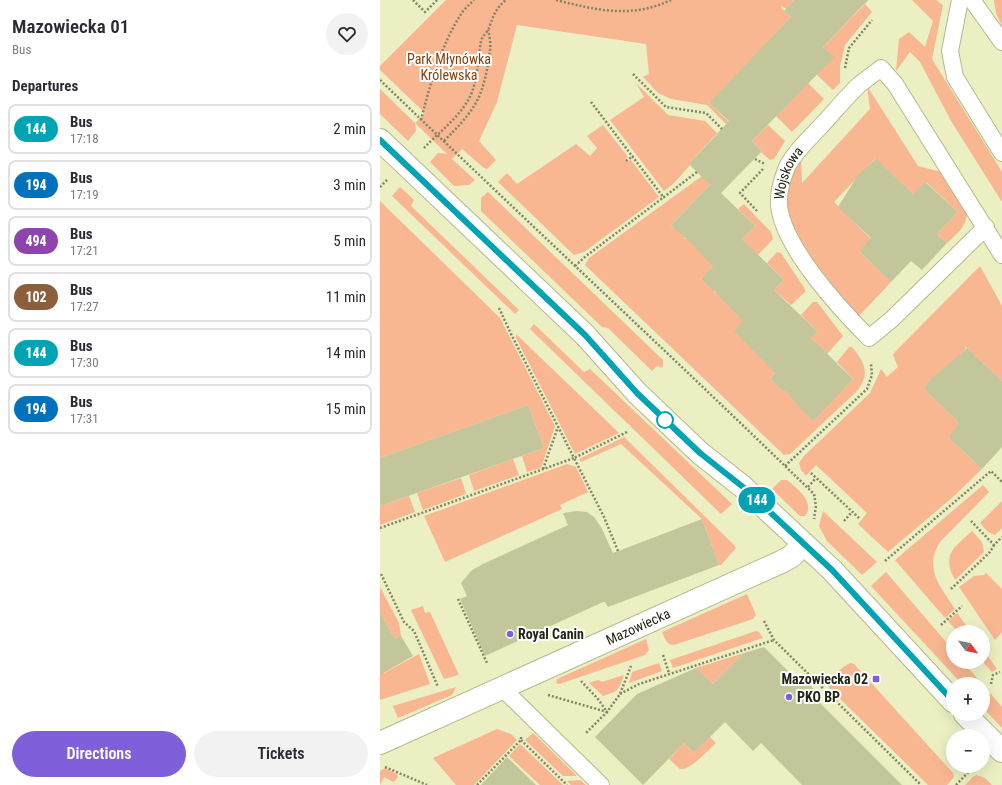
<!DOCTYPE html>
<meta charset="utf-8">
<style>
:root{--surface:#fff;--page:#f2f2f3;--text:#2b2b33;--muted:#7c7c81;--line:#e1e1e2;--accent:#7f60da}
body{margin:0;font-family:"Roboto Condensed",sans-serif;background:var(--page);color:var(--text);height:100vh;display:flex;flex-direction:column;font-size:15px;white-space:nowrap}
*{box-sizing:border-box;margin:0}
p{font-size:13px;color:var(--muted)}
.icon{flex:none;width:22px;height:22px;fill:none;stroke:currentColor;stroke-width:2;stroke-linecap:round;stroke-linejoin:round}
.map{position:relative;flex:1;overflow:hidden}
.side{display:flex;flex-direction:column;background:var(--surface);width:380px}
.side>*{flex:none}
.badge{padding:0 8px;border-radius:13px;font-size:14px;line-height:26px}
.needle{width:26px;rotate:122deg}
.buttons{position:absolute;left:566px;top:625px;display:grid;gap:8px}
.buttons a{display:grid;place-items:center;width:44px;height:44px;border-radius:50%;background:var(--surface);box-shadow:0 4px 16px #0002;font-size:20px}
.map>.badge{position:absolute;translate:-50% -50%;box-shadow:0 0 0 2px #fff}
h2{padding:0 12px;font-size:15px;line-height:36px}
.round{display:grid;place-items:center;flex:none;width:42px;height:42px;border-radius:21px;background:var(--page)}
.summary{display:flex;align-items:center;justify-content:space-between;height:68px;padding:0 12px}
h1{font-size:19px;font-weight:600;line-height:30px}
.primary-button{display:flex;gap:8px;margin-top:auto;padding:8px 12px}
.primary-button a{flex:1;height:46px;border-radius:24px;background:var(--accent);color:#fff;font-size:16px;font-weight:600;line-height:46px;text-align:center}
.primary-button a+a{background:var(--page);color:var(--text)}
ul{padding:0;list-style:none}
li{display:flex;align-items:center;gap:12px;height:50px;margin:0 8px 6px;padding:0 4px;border:2px solid var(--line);border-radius:8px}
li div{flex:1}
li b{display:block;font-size:15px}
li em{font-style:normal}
li .badge{min-width:44px;font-weight:700;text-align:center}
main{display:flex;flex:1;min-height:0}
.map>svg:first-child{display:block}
</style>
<main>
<section class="side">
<div class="summary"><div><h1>Mazowiecka 01</h1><p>Bus</p></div><a class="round"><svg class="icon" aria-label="heart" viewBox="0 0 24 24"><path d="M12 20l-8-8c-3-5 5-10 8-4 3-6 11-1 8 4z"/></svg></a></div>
<h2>Departures</h2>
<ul>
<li><span class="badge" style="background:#00a3b4;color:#fff">144</span><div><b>Bus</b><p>17:18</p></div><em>2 min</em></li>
<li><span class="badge" style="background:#0072bc;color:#fff">194</span><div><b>Bus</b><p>17:19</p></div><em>3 min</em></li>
<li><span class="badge" style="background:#8e44ad;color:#fff">494</span><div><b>Bus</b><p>17:21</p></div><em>5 min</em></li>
<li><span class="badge" style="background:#8b5e3c;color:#fff">102</span><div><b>Bus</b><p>17:27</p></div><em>11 min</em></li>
<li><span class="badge" style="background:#00a3b4;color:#fff">144</span><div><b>Bus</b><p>17:30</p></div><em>14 min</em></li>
<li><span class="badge" style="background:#0072bc;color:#fff">194</span><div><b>Bus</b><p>17:31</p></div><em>15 min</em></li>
</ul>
<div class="primary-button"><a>Directions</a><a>Tickets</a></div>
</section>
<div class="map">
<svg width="622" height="785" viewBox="0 0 622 785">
<rect width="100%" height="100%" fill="#ebefc2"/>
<!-- green -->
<g fill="#f8b791">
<polygon points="66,0 414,0 406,9 402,6 401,8 411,17 398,31 407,40 370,60 353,97 343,88 342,90 344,92 329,103 349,122 346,124 327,105 291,99 278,93 263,77 269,74 266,44 137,25 117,102 99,141 116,160 107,169 104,168 82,149 72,159 95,180 89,185 74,186 50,162 58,153 67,154 35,123 36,131 28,141 0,114 0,89 35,123 45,113 0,70 0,66"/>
<polygon points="481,0 488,0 485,4 492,12 465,45 460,66 460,83 453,90 436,74 453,57 443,47 485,4"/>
<polygon points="532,0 556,0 563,5 552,59 622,172 622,202 571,121 540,62 530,52 516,71 519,39 529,32 545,47 553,21"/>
<polygon points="614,0 622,0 622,26 616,13"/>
<polygon points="256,83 288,115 325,121 337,133 309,164 310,165 294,183 284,191 230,120 264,97"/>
<polygon points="428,83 444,99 412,132 396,116"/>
<path d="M487 86 538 166 562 172 587 212C587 226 577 234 567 243L557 234 578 212 546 182 534 195 495 159 454 202 491 239 479 251 511 282 479 316 470 308 430 257 413 228 406 204 410 176 421 158 422 183 490 109Z"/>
<polygon points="223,125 248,157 245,159 247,162 251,160 279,197 204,252 194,255 118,182 127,173 137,184 196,144 210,156 217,148 207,136"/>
<polygon points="388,125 405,141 394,159 390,160 381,152 382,151 372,141"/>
<path d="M322 176 330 185 291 225 293 227 296 224 307 235 304 238 306 239 315 230 330 244 321 253 336 263 321 279 322 280 325 277 336 289 334 291 335 293 344 284 355 306 399 368 390 378 406 387 402 390 404 392 413 383 433 420 473 379 457 362 469 347H472C485 363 491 374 476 392L410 454 404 455 205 265 209 258Z"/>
<polygon points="20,187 34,200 31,206 139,310 135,314 12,196"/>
<polygon points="108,192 283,360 283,366 282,368 277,366 272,371 228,328 222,327 101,211 101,198"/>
<polygon points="0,201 120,318 175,426 161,468 147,472 142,456 164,448 148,405 0,458"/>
<polygon points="364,204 391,232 393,239 378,255 362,239 375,226 358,209"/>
<polygon points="397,252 401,253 425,289 425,292 411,305 394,290 404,280 387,263"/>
<polygon points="600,266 622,306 622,381 585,346 586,348 575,360 573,360 573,361 544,389 582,426 569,438 602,469 574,496 508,552 478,524 487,513 436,465 426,476 421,470 419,463 424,456 490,393 501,369 507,377 518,367 513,355 515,352"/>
<polygon points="433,302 437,302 463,336 447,354 431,338 438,332 421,315"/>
<polygon points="154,324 204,372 210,369 352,504 341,514 150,329"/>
<polygon points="136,334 239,433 195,454 136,338"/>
<polygon points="244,437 354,545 356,548 341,565 339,565 322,519 241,444 201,462 199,459"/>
<polygon points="133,459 139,475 94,491 89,475"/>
<polygon points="187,464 196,467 208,492 180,505 182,509 65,562 44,516"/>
<polygon points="81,478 86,494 43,510 37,493"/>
<path d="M401 480H407C417 488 436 503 425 516H420L392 489Z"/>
<path d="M603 485 609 492 560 542C543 569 561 587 575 609L565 618 515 560Z"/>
<polygon points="29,496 35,512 0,525 0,506"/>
<polygon points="622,501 622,528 615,535 608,532 600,523"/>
<polygon points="443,511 497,562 482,575 447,541 439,526"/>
<path d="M592 531 602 542 604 552 575 580C561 554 574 548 592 531Z"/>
<polygon points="506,572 573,650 573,662 583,662 602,684 582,684 491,586"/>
<polygon points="606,573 622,589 622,632 615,640 579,587 594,576 604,575"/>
<polygon points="0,587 19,623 21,636 15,639 0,613"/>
<path d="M367 594 376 615 373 619 294 645C286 645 285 638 282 632Z"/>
<polygon points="43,606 45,613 50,612 79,675 64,679 31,610"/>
<polygon points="577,613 591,632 578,632 568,621"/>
<polygon points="376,631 379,632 383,638 293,668 290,660"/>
<polygon points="266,639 269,650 265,655 179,684 176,683 177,679"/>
<polygon points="603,649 617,669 612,672 603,662"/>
<polygon points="364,653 333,684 316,668"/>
<polygon points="39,654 50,684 0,700 0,667 4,673"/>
<polygon points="279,663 282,671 249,683 252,672"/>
<path d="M471 663 474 664 573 773 574 777 567 785H548L450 689C449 687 448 686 449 683 450 677 466 664 471 663Z"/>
<path d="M244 675C238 691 239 691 223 696L209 683 218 680 222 682Z"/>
<polygon points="76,687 72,695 18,718 13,706"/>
<polygon points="610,693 622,707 622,728 603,708 603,700"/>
<polygon points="117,729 131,734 137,740 94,785 76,785 53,758"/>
<polygon points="153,733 197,776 183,776 145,740"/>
<path d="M330 737 336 743C328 750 310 771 300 769L289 759 304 743 314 753Z"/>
<polygon points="140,744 183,785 160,785 129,756"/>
<polygon points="5,768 17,774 18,777 15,781 13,782 4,777 0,785 0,771"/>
<polygon points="596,775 605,778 612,785 585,785 593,777"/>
<polygon points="200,780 206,785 191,785 187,781"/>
</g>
<!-- building -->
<g fill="#c2c69a">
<polygon points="414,0 488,0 443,47 454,57 372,141 382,151 341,193 375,226 362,239 404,280 394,290 438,332 431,338 473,379 433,421 420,408 406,391 404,392 390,378 395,373 354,331 363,321 334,291 321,279 333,266 312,244 291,225 330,185 309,164 349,121 329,103 411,17 404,11"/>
<polygon points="496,159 533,194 545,182 578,212 557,234 567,243 542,270 531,261 511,282 479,251 491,238 458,207 478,175"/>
<polygon points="587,348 622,381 622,447 602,469 569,438 579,423 544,389 552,377 554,377"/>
<polygon points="148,405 164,448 0,506 0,458"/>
<polygon points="197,511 207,512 214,517 221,527 233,553 322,519 339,565 228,607 225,602 223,602 105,656 80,599 87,596 81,583 92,570 103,564 188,525 183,513"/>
<polygon points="0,613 15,639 21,636 33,656 0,675"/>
<polygon points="384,647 416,679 420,675 435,690 431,694 522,785 422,785 381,743 373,751 345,722 314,753 304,743 263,785 215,737 257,694 316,668 333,684 364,653"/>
<polygon points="127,757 156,785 101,785"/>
</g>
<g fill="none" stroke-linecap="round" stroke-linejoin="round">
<defs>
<g id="lane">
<polyline points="580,0 570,51 575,77 622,153"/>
<polyline points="592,0 622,42"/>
<path id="s1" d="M606 227 512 319 489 338C459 308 404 248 399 206 398 193 402 179 407 167 415 151 430 138 442 125 454 112 466 97 479 85 486 79 494 74 501 68L515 84 622 255"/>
<polyline points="122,688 221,785"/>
</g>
<g id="street">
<path id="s2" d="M0 743 401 562 412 556 423 544"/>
</g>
<g id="secondary">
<polyline points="0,140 205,335 257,393 320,453 363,487 452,570 573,701"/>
<polyline points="585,714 622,751"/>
</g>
</defs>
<!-- lane casing -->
<use href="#lane" stroke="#b5b98e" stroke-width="18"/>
<!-- street casing -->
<use href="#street" stroke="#b5b98e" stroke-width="24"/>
<!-- secondary casing -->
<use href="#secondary" stroke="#b5b98e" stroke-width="24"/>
<!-- path -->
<g stroke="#818466" stroke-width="2.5" stroke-dasharray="2 2" stroke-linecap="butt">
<polyline points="33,0 45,12 57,0"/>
<path d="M176 0C216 10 251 19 291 0"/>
<polyline points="465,68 469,48 492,20"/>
<polyline points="253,74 286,107 326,113 342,129"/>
<path d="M0 80C144 219 291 355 434 494L436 506 434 519"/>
<polyline points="211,102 284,198"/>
<path d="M41 120C49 88 62 43 80 16 83 10 89 5 94 0"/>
<path d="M64 141C91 113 101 104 108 64 110 50 112 45 108 30"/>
<path d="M44 148C60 131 83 115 92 92 98 76 98 58 101 41 102 36 107 33 109 28 113 16 116 8 126 0"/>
<polyline points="375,159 385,164"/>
<polyline points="246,161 253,156"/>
<polyline points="0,187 7,180"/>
<polyline points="377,211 360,193 383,169"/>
<polyline points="195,266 206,256 317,172"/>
<polyline points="405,466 487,389 492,375 491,364"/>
<polyline points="163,469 178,427"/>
<polyline points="431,473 479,518"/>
<polyline points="428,487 436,478"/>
<polyline points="464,521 472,512"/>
<polyline points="591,521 614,545 622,537"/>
<polyline points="0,528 194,458 132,336 119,308"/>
<polyline points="238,551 224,517 194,458 247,432"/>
<polyline points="505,561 611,471 622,482"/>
<polyline points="1,574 24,622 34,631 58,687"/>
<polyline points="571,589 610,552 614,545"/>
<polyline points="78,599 107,663"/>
<polyline points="384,621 394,640 541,785"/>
<polyline points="561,625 582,606"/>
<polyline points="283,655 289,673"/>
<polyline points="201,681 218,699 227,712 206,733"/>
<polyline points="611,684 613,675 620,672"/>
<polyline points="240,694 259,684 394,640"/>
<polyline points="168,695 227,712 240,694 251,666"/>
<polyline points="141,740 187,785"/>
<polyline points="5,767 47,785"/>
<polyline points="97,785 141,740 141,737"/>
<polyline points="576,785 594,766"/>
</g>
<!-- lane -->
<use href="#lane" stroke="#fff" stroke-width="16"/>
<!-- street -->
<use href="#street" stroke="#fff" stroke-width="22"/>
<!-- secondary -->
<use href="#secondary" stroke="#fff" stroke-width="22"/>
</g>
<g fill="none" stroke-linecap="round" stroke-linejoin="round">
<defs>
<polyline id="line" points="0,140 205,335 257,393 320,453 363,487 452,570 573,701"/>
</defs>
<!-- line casing -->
<use href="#line" stroke="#fff" stroke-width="9"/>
<!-- line -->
<use href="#line" stroke="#00a3b4" stroke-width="6"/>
</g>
<!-- markers -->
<circle fill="#fff" stroke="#00a3b4" stroke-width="2" cx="285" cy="420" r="8"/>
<g fill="#7f60da" stroke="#fff" stroke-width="1.5">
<circle cx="130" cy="634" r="4"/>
<rect x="492" y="675" width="8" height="8" rx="2"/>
<circle cx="409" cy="697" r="4"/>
</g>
<g text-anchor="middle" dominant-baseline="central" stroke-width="4" stroke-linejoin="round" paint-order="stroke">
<!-- park labels -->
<g font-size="14" fill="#84410d" stroke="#fff">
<text x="69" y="59">Park Młynówka<tspan x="69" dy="16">Królewska</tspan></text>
</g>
<!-- street labels -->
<g font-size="14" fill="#232514" stroke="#fff">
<text stroke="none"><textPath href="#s1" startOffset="358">Wojskowa</textPath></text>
<text stroke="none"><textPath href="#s2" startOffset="283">Mazowiecka</textPath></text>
</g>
<!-- poi labels -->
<g font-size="14" font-weight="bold" fill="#232514" stroke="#fff" text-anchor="start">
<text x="138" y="634">Royal Canin</text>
<text x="488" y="679" text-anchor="end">Mazowiecka 02</text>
<text x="417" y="697">PKO BP</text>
</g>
</g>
</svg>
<div class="buttons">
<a><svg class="needle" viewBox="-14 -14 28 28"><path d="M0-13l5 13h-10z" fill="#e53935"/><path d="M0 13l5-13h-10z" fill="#7c7c81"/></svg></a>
<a>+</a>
<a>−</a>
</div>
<b class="badge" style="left:377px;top:500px;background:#00a3b4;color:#fff">144</b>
</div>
</main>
